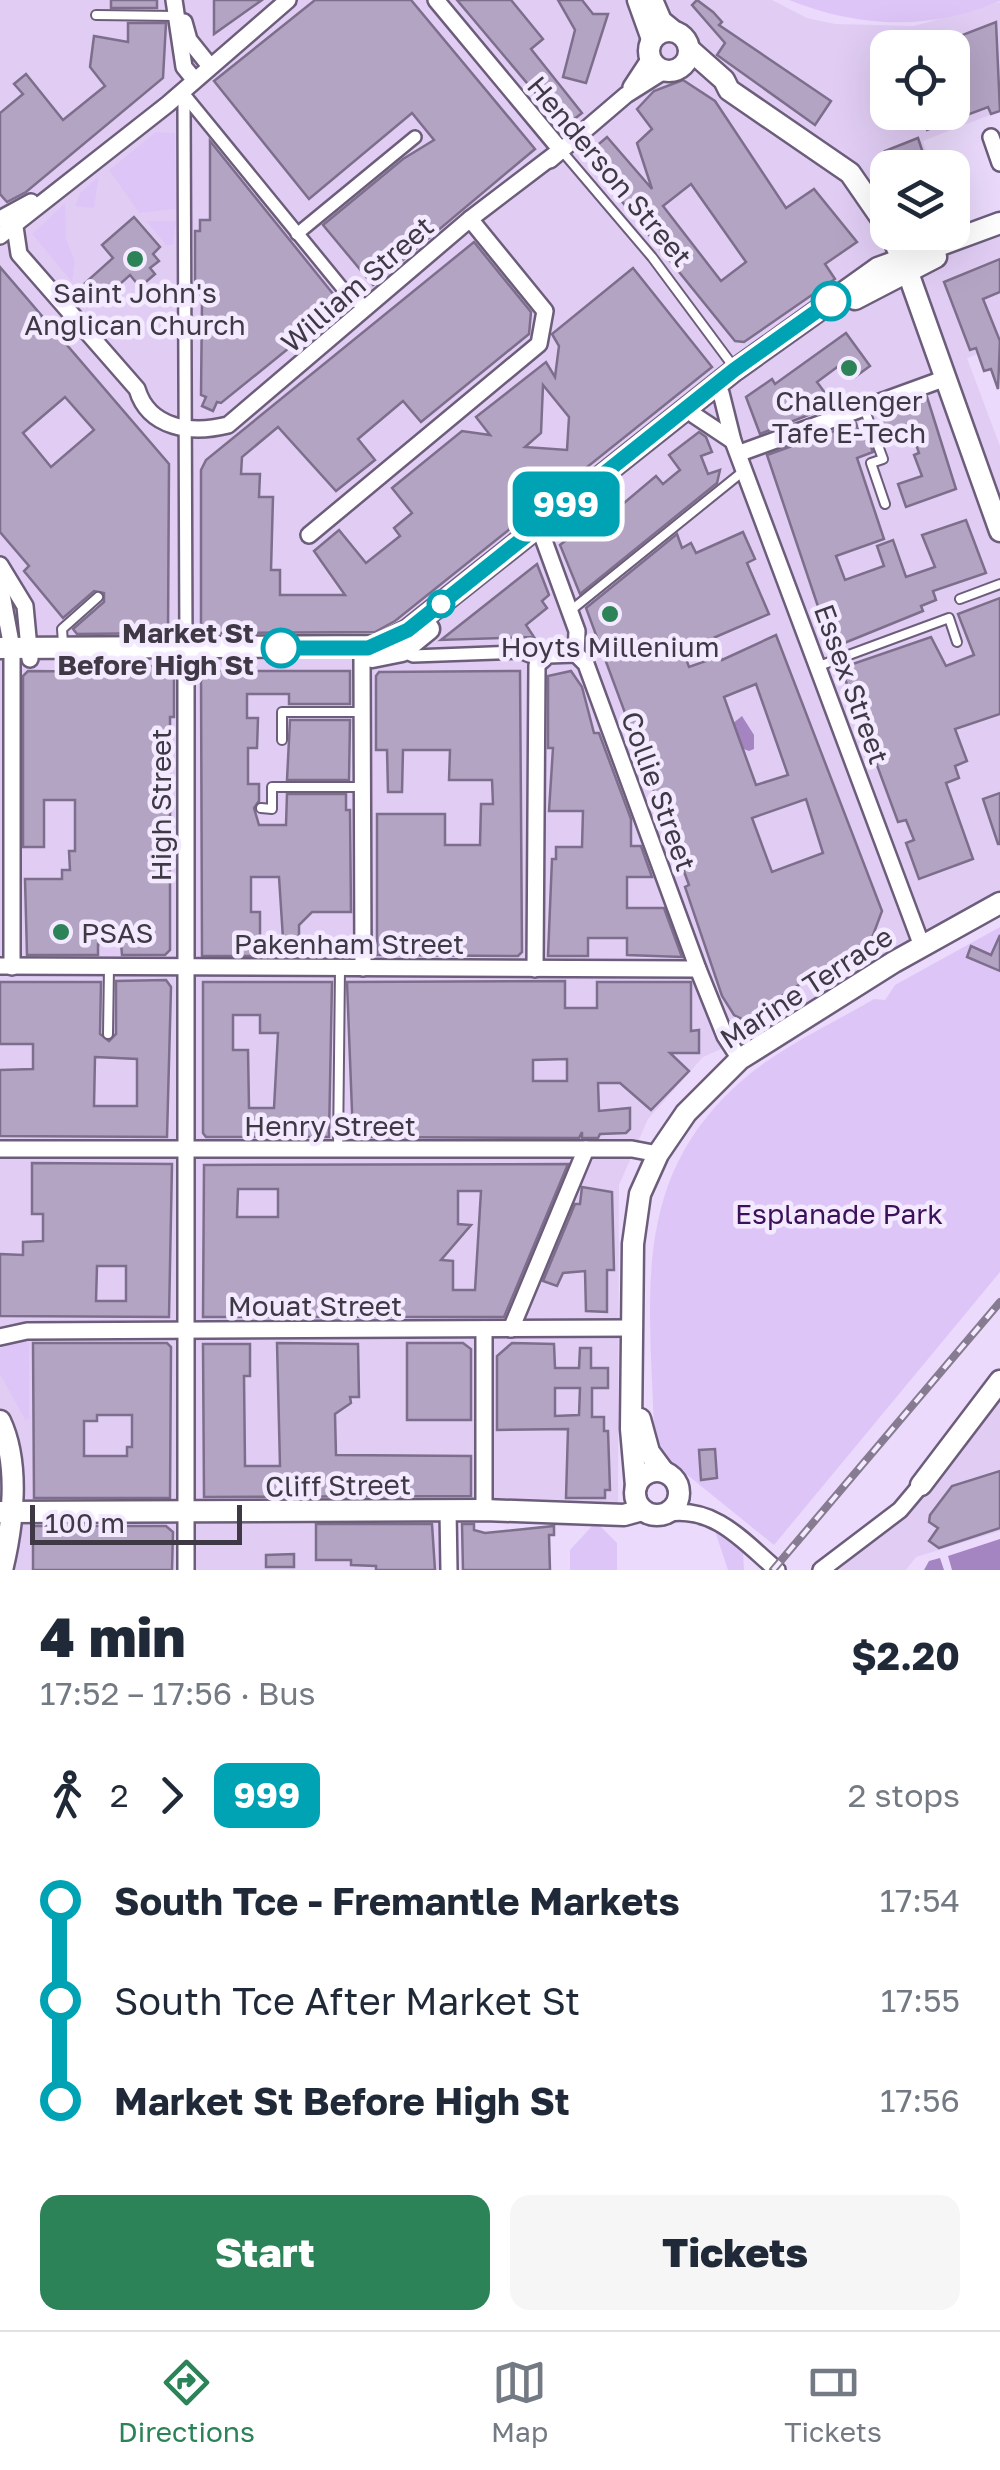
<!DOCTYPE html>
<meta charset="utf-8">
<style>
:root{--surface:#fff;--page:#f6f6f7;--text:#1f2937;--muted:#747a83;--line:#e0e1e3;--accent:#2b8357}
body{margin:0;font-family:"Golos Text",sans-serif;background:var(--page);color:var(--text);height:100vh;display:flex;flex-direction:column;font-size:38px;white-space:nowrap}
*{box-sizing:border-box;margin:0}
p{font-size:32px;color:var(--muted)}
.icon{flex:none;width:55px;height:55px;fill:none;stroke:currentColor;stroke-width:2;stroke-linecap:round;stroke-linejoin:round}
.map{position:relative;height:1570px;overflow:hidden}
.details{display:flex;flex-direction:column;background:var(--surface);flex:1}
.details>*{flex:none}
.badge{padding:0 20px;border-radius:15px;font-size:35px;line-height:65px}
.tools{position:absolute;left:870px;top:30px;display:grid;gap:20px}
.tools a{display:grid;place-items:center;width:100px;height:100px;border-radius:20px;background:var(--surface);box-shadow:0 10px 40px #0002;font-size:50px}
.scale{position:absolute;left:30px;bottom:25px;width:212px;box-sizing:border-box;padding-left:10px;border:5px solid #3f3845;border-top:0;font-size:28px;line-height:35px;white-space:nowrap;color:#3f3845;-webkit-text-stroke:8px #f4eaff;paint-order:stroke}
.map>.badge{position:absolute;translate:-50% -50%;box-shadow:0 0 0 5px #fff}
.legs{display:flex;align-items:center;gap:15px;height:110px;padding:0 40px;font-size:32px}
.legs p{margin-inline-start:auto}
.overview{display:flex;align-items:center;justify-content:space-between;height:170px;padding:0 40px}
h1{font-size:55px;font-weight:800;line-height:75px}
.cta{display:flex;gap:20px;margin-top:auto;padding:20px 40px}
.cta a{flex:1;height:115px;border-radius:20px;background:var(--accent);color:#fff;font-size:40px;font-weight:800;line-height:115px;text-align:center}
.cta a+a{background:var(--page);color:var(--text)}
ul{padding:0 40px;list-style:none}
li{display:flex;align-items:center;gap:35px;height:100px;font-size:38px}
li i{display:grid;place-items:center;width:15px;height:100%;margin:0 12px;background:currentColor}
li i::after{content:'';width:25px;height:25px;margin:-12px;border:8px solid;border-radius:50%;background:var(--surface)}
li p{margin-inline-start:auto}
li:first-child i{background:linear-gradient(#0000 50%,currentColor 0)}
li:last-child i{background:linear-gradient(currentColor 50%,#0000 0)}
.menu{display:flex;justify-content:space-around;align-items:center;height:140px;border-top:2px solid var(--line);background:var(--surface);font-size:28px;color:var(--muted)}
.menu a{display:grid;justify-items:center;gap:5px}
.menu .active{color:var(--accent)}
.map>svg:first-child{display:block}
</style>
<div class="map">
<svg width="1000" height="1570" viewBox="0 0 1000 1570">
<rect width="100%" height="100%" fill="#ebdafc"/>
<!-- built -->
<g fill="#e1cdf4" fill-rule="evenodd">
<path d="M0 0H772L807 18 835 24 914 26 1000 2V111L923 141 932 167 888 168V232H952L953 226 1000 210V346L967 358 1000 446V906L872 983 703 1057 648 1119 619 1185 618 1520 457 1517V1570H0ZM888 48H952V112H888Z"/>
<polygon points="1000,1400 1000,1541 921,1570 839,1570 919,1502"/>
</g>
<!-- green -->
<g fill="#dec5f7">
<path d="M789 0H1000V1C931 31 858 28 789 0Z"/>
<polygon points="156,132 175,133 176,209 139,213 109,170"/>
<polygon points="99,176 94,208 75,206 80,193"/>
<polygon points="65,203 66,239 75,261 72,282 32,234"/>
<polygon points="146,221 176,221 173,245 166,245"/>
<path d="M1000 927V1272L774 1545 659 1452 654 1435C651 1303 628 1183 738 1084 776 1049 830 1025 874 999L885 1000 895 985Z"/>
<polygon points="17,1341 29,1342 29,1419 25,1420 0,1374 0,1349"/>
<polygon points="593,1525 599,1525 617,1543 617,1570 570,1570 570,1550"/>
<polygon points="715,1531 743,1553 744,1570 728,1570"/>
</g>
<!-- water -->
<g fill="#a585c1">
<polygon points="742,716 754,735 754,749 749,751 741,748 732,724"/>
<polygon points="1000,1532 1000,1570 909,1570 912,1563"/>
</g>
<!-- pier -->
<polygon fill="#ebdafc" points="1000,1531 1000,1539 948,1556 952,1570 944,1570 940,1558 929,1561 924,1570 906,1570 916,1557"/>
<!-- building -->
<g fill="#b4a4c4" stroke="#7d6e8b" stroke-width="2.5" fill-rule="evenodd">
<rect x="111" y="0" width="46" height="8"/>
<polygon points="214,0 262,0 214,34"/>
<polygon points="315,0 411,0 535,149 373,285 323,225 403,159 434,140 412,113 309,199 214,81"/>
<polygon points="457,0 511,0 543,39 531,49 582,113 564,127"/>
<polygon points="558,0 582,0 593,14 608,14 586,83 563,77 575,30"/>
<polygon points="697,0 713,12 722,22 719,25 831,101 815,125 717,55 725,43 692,5"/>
<polygon points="996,22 1000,111 991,114 988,107 927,130 920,112 952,112 952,39"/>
<polygon points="128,23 166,23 163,78 26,192 7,202 0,194 0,113 23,94 14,84 26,74 63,120 105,86 90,67 94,36 128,42"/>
<path d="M683 80 715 101 786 208 814 189 857 242 825 264 835 279 744 342 735 341 585 156 607 137 652 189 637 143 652 129 637 109 654 91ZM691 184 746 262 721 281 663 206Z"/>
<polygon points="918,138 928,168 891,168 885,151"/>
<polygon points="210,141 342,305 221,403 217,402 213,411 202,406 206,397 201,395 202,300 200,289 195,289 195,231 200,231 200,220 210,220"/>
<polygon points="134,217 160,247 153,254 159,261 150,268 155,274 140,287 130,275 101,301 85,283 113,258 102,245"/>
<path d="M474 242 531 312 529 334 421 422 403 401 358 439 375 460 336 491 278 427 242 457 241 474H260L259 497H273L271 570H280V595H345L314 551 339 530 366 563 400 536 394 528 412 513 392 488 462 431 490 435 476 417 546 362 555 377 559 346 552 334 633 268 712 367 395 621 375 632 201 633V470L206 460ZM543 385 569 417 567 450 525 447 541 433Z"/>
<polygon points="1000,259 1000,292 983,299 1000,341 998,389 991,369 984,371 976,348 970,350 944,282"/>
<path d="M0 267 169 464 168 633 77 634 73 629 104 602V593L94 591 63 618 24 571 29 566 0 532ZM65 397 94 430 51 467 23 433Z"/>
<polygon points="846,333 870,366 855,377 844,362 817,382 828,397 810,411 811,414 760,434 746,397 772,379 775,384"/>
<polygon points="927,397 956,489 906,507 898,484 922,476 914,455 919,453 909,424 885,432 879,415"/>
<polygon points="856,423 859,433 865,431 873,452 857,458 884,539 836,556 845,580 884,566 877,546 893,540 906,577 935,567 922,535 966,520 986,573 933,591 936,600 921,606 923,611 832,648 767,455"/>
<polygon points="699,432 706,437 712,452 701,456 708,474 720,470 717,483 580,594 560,545 607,508 611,514 656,476 663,484 680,470 669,455"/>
<path d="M743 532 755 559 747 563 769 614 683 651 689 667 720 656 722 660 776 635 882 911 872 938 744 1020 734 1015 722 996 685 887 689 885 586 608 677 534 682 548 691 543 696 553ZM756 684 788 775 756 785 724 697ZM806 799 823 853 772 872 752 818Z"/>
<polygon points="537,564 549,595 542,601 547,608 526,625 534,637 441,640"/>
<polygon points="1000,598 1000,714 955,729 967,761 955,766 959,778 946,783 973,859 919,879 906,843 914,840 906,820 898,822 841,668 931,637 946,666 974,655 958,614"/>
<polygon points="134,666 167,666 174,673 174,717 170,717 170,950 165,955 122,955 121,943 98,944 98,955 27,955 25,879 62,879 62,870 70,870 69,851 75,851 75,800 44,800 44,847 23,847 23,676 28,671 134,672"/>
<polygon points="201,671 350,671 350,704 289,704 289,694 247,694 247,718 258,718 257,748 248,748 248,784 259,784 259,801 254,808 259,825 286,825 287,794 346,794 346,810 350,810 351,912 312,912 299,925 299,954 284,954 279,877 251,877 251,912 260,912 260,956 202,956"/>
<polygon points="520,671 522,952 518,956 377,955 377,814 445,814 445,845 480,845 481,804 493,804 492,780 449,780 450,750 403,750 402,792 388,792 387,750 376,750 376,676 379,672"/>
<polygon points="571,671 582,687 594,733 599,733 631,819 631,846 641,846 652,877 627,877 627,908 664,908 682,957 627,955 627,938 588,938 588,956 548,956 552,859 556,859 556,847 582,847 583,811 549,811 553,748 548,748 548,676"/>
<polygon points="290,720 350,720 349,780 287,780"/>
<polygon points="1000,793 1000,844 998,844 983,799"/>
<polygon points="1000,935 1000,971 967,957 971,946 991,955"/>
<path d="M166 980 171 987 167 1137 0 1136V1070L33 1069V1044H0V982H101L100 1034 109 1041 116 1034V981ZM95 1057 137 1059V1106H94Z"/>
<path d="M565 981V1008H597V982H691V1031L699 1030V1053H670L689 1071 651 1110 620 1083H598L599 1111 630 1108V1129L626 1133 600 1134 598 1138H582V1132L579 1138 353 1137 347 982ZM567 1059V1081H533V1060Z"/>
<path d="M203 982H332L329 1137H206L203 1133ZM233 1015H260V1033H278L274 1108H249L248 1050H233Z"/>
<path d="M32 1163 172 1164 169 1317 0 1316V1254L23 1255V1242L43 1241V1214H32ZM97 1266H126V1301H96Z"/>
<path d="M568 1164 504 1317H203L204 1165ZM238 1189H278V1217H237ZM458 1191H481L475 1290H453V1261L441 1260 471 1225 458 1224Z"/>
<polygon points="582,1187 612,1192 614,1270 607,1270 607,1312 586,1311 585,1271 563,1273 557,1286 543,1281 575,1204 580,1204"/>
<path d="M33 1343H167L171 1347 170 1498H34ZM97 1415H132V1447H127V1456H84V1421H97Z"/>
<polygon points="277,1343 358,1344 359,1397 350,1397 351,1403 335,1414 336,1455 471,1456 471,1496 204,1497 203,1344 250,1344 250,1376 244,1376 245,1466 280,1466"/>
<polygon points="407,1343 463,1343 471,1349 471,1420 407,1420"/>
<path d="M512 1343 554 1344 555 1368H579L580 1348H591V1368H608V1388H592V1417H604V1431H608L610 1490H605V1498H566L568 1429 497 1430V1356ZM555 1388H580L579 1415 555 1416Z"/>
<polygon points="715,1449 717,1478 701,1480 699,1450"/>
<polygon points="1000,1471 1000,1528 939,1548 929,1541 938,1528 929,1522 930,1515 952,1486"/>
<polygon points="316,1524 432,1524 435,1570 376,1570 376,1566 351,1565 351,1560 316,1560"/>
<polygon points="462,1524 474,1524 474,1530 485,1533 554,1526 554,1535 549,1535 550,1570 463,1570"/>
<polygon points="33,1526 166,1526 173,1532 172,1570 33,1570"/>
<polygon points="294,1554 294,1567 266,1567 266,1555"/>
</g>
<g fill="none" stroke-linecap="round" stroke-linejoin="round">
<defs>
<g id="service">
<polyline points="96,15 175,16"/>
<polyline points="561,150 652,257 733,366"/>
<polyline points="864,408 883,459 871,463 885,504"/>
<polyline points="960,599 1000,584"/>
<polyline points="570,611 746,469"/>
<polyline points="63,643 62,629 98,597"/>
<polyline points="819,666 949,618 957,642"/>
<polyline points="282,740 282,712 363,712"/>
<polyline points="261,808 272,809 272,787 363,787"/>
<polyline points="108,1034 109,967"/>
<polyline points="338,1150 340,969"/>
</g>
<g id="pedestrian">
<polyline points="187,98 352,300 369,306"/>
<polyline points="184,101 186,647"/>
<polyline points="297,234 415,137"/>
<polyline points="402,651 413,656 520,652 540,660"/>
</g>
<g id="minor">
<polyline points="174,0 184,67 193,78"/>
<polyline points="436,0 560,149"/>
<polyline points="184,22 189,40 209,65"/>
<polyline points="631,87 650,58"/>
<polyline points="991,137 1000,163"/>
<polyline points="550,160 626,95 664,71"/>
<polyline points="0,219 31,202"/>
<path d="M15 227 19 254 137 389C149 429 192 434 228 425L470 219 554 155"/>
<polyline points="0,236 168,104 288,0"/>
<polyline points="721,393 733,441 922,946"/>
<polyline points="694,415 733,441"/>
<polyline points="740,453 946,378"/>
<polyline points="309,535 539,344 545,311 470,219"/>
<polyline points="543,538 577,631 576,654 586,664 698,969 725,1036 740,1059"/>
<polyline points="0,565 25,606 30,659"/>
<polyline points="0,584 12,648 12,967"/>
<polyline points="186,647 186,1570"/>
<polyline points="362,658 363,968"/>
<polyline points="0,966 698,969"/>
<polyline points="535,969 537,665 548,655 576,654"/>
<polyline points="0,1149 632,1149 658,1154"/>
<polyline points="484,1329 484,1510"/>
<polyline points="511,1329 586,1149"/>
<polyline points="0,1337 27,1331 632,1328"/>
<polyline points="448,1510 449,1570"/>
<path d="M669 1513C716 1507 743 1541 777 1570"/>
<polyline points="821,1570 900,1510 921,1485"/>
</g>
<g id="tertiary">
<polyline points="638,0 652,39"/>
<polyline points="652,0 661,21 672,30"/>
<circle cx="669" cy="51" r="20"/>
<polyline points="689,49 724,80 729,90 850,173 888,228"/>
<polyline points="890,232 907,270 1000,531"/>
<polyline points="855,299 936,257"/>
<polyline points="0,648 378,646 408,630 735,370 878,268 1000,223"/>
<polyline points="372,657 402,651 429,629"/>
<polyline points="640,1419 649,1452 663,1471"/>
<path d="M0 1421C20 1463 13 1525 2 1570"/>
<circle cx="657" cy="1493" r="22"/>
<polyline points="921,1485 1000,1381"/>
<polyline points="636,1486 631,1429 633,1244 640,1194 658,1154 686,1113 740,1059 894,962 1000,903"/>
<polyline points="0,1512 484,1510 624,1515 642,1510"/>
</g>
</defs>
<!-- service casing -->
<use href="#service" stroke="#6c5e7b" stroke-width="12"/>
<!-- pedestrian casing -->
<use href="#pedestrian" stroke="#6c5e7b" stroke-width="16"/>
<!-- minor casing -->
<use href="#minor" stroke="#6c5e7b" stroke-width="20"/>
<!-- tertiary casing -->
<use href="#tertiary" stroke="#6c5e7b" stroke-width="25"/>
<!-- service -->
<use href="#service" stroke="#fff" stroke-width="8"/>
<!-- pedestrian -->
<use href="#pedestrian" stroke="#fff" stroke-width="11"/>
<!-- minor -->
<use href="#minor" stroke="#fff" stroke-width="15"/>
<!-- tertiary -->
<use href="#tertiary" stroke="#fff" stroke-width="20"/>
<defs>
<polyline id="rail" points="773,1570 1000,1302"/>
</defs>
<!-- rail casing -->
<use href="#rail" stroke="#867b91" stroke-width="8"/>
<!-- rail -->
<use href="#rail" stroke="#f4eaff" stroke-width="4" stroke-dasharray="11" stroke-linecap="butt"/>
</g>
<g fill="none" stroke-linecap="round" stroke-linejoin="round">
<defs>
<polyline id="line-1" points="281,648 368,648 408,630 734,370 831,301"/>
</defs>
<!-- line-1 casing -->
<use href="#line-1" stroke="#fff" stroke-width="22"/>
<!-- line-1 -->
<use href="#line-1" stroke="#00a3b4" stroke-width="15"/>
</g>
<!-- markers -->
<g fill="#2b8357" stroke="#f4eaff" stroke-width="4">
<circle cx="135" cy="259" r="10"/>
<circle cx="849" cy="368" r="10"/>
<circle cx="610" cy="614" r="10"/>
<circle cx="61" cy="932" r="10"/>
</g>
<g fill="#fff" stroke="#00a3b4" stroke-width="5">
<circle cx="831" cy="301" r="18"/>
<circle cx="441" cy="604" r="12"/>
<circle cx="281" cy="648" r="18"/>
</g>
<g text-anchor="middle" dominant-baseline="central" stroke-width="9" stroke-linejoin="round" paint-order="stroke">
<!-- street labels -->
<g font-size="28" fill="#3f3845" stroke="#f4eaff">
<text transform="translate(610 171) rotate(50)">Henderson Street</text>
<text transform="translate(357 284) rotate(-41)">William Street</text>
<text transform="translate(852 684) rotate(70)">Essex Street</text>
<text transform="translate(659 791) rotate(70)">Collie Street</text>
<text transform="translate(160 805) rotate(-90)">High Street</text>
<text x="349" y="943">Pakenham Street</text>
<text transform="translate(806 987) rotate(-33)">Marine Terrace</text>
<text x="330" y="1125">Henry Street</text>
<text x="315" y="1305">Mouat Street</text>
<text transform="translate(338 1485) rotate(-1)">Cliff Street</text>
</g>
<!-- poi labels -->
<g font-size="28" fill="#3f3845" stroke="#f4eaff">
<text x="135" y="292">Saint John's<tspan x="135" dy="32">Anglican Church</tspan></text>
<text x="849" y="400">Challenger<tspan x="849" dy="32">Tafe E-Tech</tspan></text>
<text x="610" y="646">Hoyts Millenium</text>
<text x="81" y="932" text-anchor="start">PSAS</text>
</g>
<!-- stop labels -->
<g font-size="28" font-weight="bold" fill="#3f3845" stroke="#f4eaff" text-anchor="end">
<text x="254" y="632">Market St<tspan x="254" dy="32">Before High St</tspan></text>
</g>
<!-- park labels -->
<g font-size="28" fill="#3c1159" stroke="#f4eaff">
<text x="839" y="1213">Esplanade Park</text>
</g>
</g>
</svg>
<div class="tools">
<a><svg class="icon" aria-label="locate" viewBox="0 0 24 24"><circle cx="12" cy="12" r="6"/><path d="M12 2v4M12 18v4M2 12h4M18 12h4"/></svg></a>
<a><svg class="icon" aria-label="layers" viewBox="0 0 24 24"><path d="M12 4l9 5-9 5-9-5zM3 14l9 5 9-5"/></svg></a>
</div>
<div class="scale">100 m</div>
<b class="badge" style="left:566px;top:504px;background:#00a3b4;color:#fff">999</b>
</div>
<section class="details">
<div class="overview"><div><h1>4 min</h1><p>17:52 – 17:56 · Bus</p></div><b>$2.20</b></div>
<div class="legs"><svg class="icon" aria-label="walk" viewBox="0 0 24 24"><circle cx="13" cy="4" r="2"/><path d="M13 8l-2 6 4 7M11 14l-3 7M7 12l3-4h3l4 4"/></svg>2<svg class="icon" aria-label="forward" viewBox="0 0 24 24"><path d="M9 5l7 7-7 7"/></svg><b class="badge" style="background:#00a3b4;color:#fff">999</b><p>2 stops</p></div>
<ul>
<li><i style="color:#00a3b4"></i><b>South Tce - Fremantle Markets</b><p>17:54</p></li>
<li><i style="color:#00a3b4"></i><span>South Tce After Market St</span><p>17:55</p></li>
<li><i style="color:#00a3b4"></i><b>Market St Before High St</b><p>17:56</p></li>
</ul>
<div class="cta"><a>Start</a><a>Tickets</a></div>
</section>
<nav class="menu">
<a class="active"><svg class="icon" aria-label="directions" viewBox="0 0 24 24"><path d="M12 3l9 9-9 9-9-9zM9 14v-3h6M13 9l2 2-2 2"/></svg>Directions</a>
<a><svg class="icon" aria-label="map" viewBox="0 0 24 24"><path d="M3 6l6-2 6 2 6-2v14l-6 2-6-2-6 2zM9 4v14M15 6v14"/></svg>Map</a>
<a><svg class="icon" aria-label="tickets" viewBox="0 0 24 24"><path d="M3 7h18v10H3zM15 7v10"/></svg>Tickets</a>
</nav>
